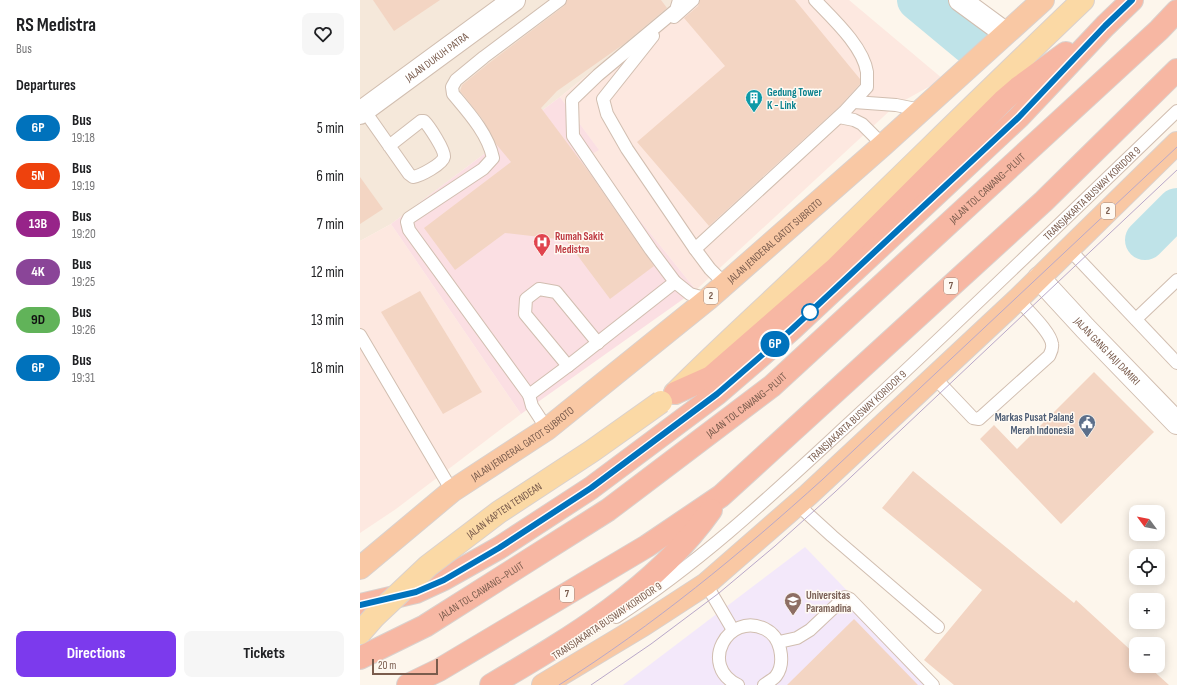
<!DOCTYPE html>
<meta charset="utf-8">
<style>
:root{--surface:#fff;--page:#f6f6f6;--text:#202124;--muted:#757577;--accent:#7c3aed}
body{margin:0;font-family:"Sofia Sans Condensed",sans-serif;background:var(--page);color:var(--text);height:100vh;display:flex;flex-direction:column;font-size:15px;white-space:nowrap}
*{box-sizing:border-box;margin:0}
p{font-size:13px;color:var(--muted)}
.icon{flex:none;width:22px;height:22px;fill:none;stroke:currentColor;stroke-width:2;stroke-linecap:round;stroke-linejoin:round}
.map{position:relative;flex:1;overflow:hidden}
.drawer{display:flex;flex-direction:column;background:var(--surface);width:360px}
.drawer>*{flex:none}
.badge{padding:0 8px;border-radius:13px;font-size:14px;line-height:26px}
.needle{width:26px;rotate:302deg}
.buttons{position:absolute;left:769px;top:505px;display:grid;gap:8px}
.buttons a{display:grid;place-items:center;width:36px;height:36px;border-radius:8px;background:var(--surface);box-shadow:0 2px 10px #0003;font-size:20px}
.scale{position:absolute;left:12px;bottom:10px;width:66px;box-sizing:border-box;padding-left:4px;border:2px solid #7a5c4d;border-top:0;font-size:11px;line-height:14px;white-space:nowrap;color:#7a5c4d;-webkit-text-stroke:3px #fffaf3;paint-order:stroke}
.map>.badge{position:absolute;translate:-50% -50%;box-shadow:0 0 0 2px #fff}
h2{padding:0 16px;font-size:15px;line-height:36px}
.round{display:grid;place-items:center;flex:none;width:42px;height:42px;border-radius:8px;background:var(--page)}
.headline{display:flex;align-items:center;justify-content:space-between;height:68px;padding:0 16px}
h1{font-size:19px;font-weight:700;line-height:30px}
.primary-button{display:flex;gap:8px;margin-top:auto;padding:8px 16px}
.primary-button a{flex:1;height:46px;border-radius:8px;background:var(--accent);color:#fff;font-size:16px;font-weight:700;line-height:46px;text-align:center}
.primary-button a+a{background:var(--page);color:var(--text)}
ul{padding:0;list-style:none}
li{display:flex;align-items:center;gap:12px;height:48px;padding:0 16px}
li div{flex:1}
li b{display:block;font-size:15px}
li em{font-style:normal}
li .badge{min-width:44px;font-weight:700;text-align:center}
main{display:flex;flex:1;min-height:0}
.map>svg:first-child{display:block}
</style>
<main>
<section class="drawer">
<div class="headline"><div><h1>RS Medistra</h1><p>Bus</p></div><a class="round"><svg class="icon" aria-label="heart" viewBox="0 0 24 24"><path d="M12 20l-8-8c-3-5 5-10 8-4 3-6 11-1 8 4z"/></svg></a></div>
<h2>Departures</h2>
<ul>
<li><span class="badge" style="background:#0072bc;color:#fff">6P</span><div><b>Bus</b><p>19:18</p></div><em>5 min</em></li>
<li><span class="badge" style="background:#ee420d;color:#fff">5N</span><div><b>Bus</b><p>19:19</p></div><em>6 min</em></li>
<li><span class="badge" style="background:#972489;color:#fff">13B</span><div><b>Bus</b><p>19:20</p></div><em>7 min</em></li>
<li><span class="badge" style="background:#8a4598;color:#fff">4K</span><div><b>Bus</b><p>19:25</p></div><em>12 min</em></li>
<li><span class="badge" style="background:#61b359;color:#111">9D</span><div><b>Bus</b><p>19:26</p></div><em>13 min</em></li>
<li><span class="badge" style="background:#0072bc;color:#fff">6P</span><div><b>Bus</b><p>19:31</p></div><em>18 min</em></li>
</ul>
<div class="primary-button"><a>Directions</a><a>Tickets</a></div>
</section>
<div class="map">
<svg width="817" height="685" viewBox="0 0 817 685">
<rect width="100%" height="100%" fill="#fdf6ec"/>
<!-- residential -->
<polygon fill="#f5e8da" points="0,0 320,0 200,97 31,224 0,241"/>
<!-- commercial -->
<g fill="#fde8e0">
<polygon points="320,0 489,0 583,79 536,105 336,290 228,156 238,149 200,97"/>
<polygon points="31,224 161,414 36,509 0,533 0,241"/>
</g>
<!-- education -->
<polygon fill="#f3e8fa" points="445,547 578,685 263,685"/>
<!-- medical -->
<polygon fill="#fbdfe3" points="200,97 239,150 228,156 336,290 161,414 31,224"/>
<g fill="none" stroke-linecap="round" stroke-linejoin="round">
<!-- river -->
<g stroke="#bfe3e8" stroke-width="40">
<polyline points="557,0 610,44"/>
<polyline points="785,240 817,208"/>
</g>
</g>
<!-- building -->
<g fill="#f3d5c3">
<polygon points="13,0 80,0 34,31"/>
<polygon points="207,0 301,0 307,8 264,44 197,91 181,108 229,172 294,266 250,299 206,240 145,233 95,270 64,228 151,162 136,144 123,120 100,91 102,85 129,63 204,6"/>
<polygon points="340,0 435,0 500,79 500,84 479,107 349,226 277,142 365,66 324,18 338,6"/>
<polygon points="0,177 23,209 0,224"/>
<polygon points="60,291 122,392 83,414 21,312"/>
<polygon points="734,372 794,432 701,524 620,439 634,425 657,449"/>
<polygon points="553,471 714,603 716,600 776,655 776,666 788,666 809,685 594,685 564,660 622,590 522,508"/>
<polygon points="494,619 558,685 427,685"/>
</g>
<g fill="none" stroke-linecap="round" stroke-linejoin="round">
<defs>
<g id="service">
<polyline points="319,0 316,10 238,75 212,100 213,136 291,250 315,282 330,294 348,299"/>
<polyline points="314,17 333,0"/>
<polyline points="293,36 243,99 247,114 267,149 335,249 350,269 365,284"/>
<polyline points="494,102 536,105 561,110"/>
<path d="M4 110 49 174 53 177C60 176 83 164 84 157 85 150 69 126 64 121H61L29 146"/>
<polyline points="479,117 494,120 502,124 523,145"/>
<path d="M335 249 484 112 507 87C507 82 507 77 507 72 503 46 472 18 455 0"/>
<polyline points="709,249 817,363"/>
<polyline points="776,319 817,280"/>
<polyline points="0,335 92,491"/>
<polyline points="208,366 165,314 166,299 179,289 196,292 238,343"/>
<path d="M574 377 613 418 619 419 689 356C691 352 693 349 692 344 691 332 666 309 658 299"/>
<polyline points="169,395 208,366 315,282"/>
<path d="M187 429 172 406 169 395 49 230 47 222 49 218 123 169 133 158C128 134 109 113 93 94L92 87 96 80 124 57 200 0"/>
<polyline points="437,504 472,536 578,627"/>
<polyline points="346,584 373,630"/>
<path id="s1" d="M256 617C344 560 418 489 495 418 604 317 710 214 817 111"/>
<polyline points="419,642 437,638 450,630 485,597 490,599 573,685"/>
<path d="M378 685C338 666 368 611 405 629 413 633 418 640 420 649 422 658 422 668 416 676 414 679 408 682 404 685"/>
</g>
<g id="minor">
<path id="s2" d="M0 113 154 0"/>
<path id="s3" d="M679 278 725 328 817 423"/>
</g>
<polyline id="tertiary" points="600,0 645,33"/>
<path id="primary" d="M315 393C365 343 418 296 468 247 553 165 637 82 723 0"/>
<g id="trunk">
<path id="s4" d="M0 568 92 491 187 429 348 299 523 145 683 0"/>
<polyline points="183,685 283,625 346,584 448,495 658,299 817,143"/>
</g>
<g id="motorway">
<polyline points="315,393 351,377 476,268 644,100 658,88 706,53"/>
<polyline points="0,605 56,592 84,579 139,548 231,488 357,394 431,330 659,117 745,26 772,0"/>
<path id="s5" d="M0 658 65 626 248 510 412 386 799 30 817 11"/>
<polyline points="48,685 79,670 240,574 287,546 361,496 684,201 817,70"/>
<path d="M131 685C211 638 296 588 351 510"/>
</g>
</defs>
<!-- service casing -->
<use href="#service" stroke="#d1beb0" stroke-width="14"/>
<!-- minor casing -->
<use href="#minor" stroke="#d1beb0" stroke-width="24"/>
<!-- tertiary casing -->
<use href="#tertiary" stroke="#d1beb0" stroke-width="24"/>
<!-- primary casing -->
<use href="#primary" stroke="#dad1cd" stroke-width="24"/>
<!-- trunk casing -->
<use href="#trunk" stroke="#dad1cd" stroke-width="24"/>
<!-- motorway casing -->
<use href="#motorway" stroke="#dad1cd" stroke-width="24"/>
<!-- service -->
<use href="#service" stroke="#fff" stroke-width="12"/>
<!-- minor -->
<use href="#minor" stroke="#fff" stroke-width="22"/>
<!-- tertiary -->
<use href="#tertiary" stroke="#fff" stroke-width="22"/>
<!-- primary -->
<use href="#primary" stroke="#fbd9a5" stroke-width="22"/>
<!-- trunk -->
<use href="#trunk" stroke="#f9c8a4" stroke-width="22"/>
<!-- motorway -->
<use href="#motorway" stroke="#f7b7a3" stroke-width="22"/>
<!-- tram -->
<g stroke="#b9a8c9" stroke-width="1">
<path d="M199 685C294 625 380 554 463 479L817 147"/>
<polyline points="231,685 291,644 359,593 415,546 475,492 817,170"/>
</g>
<defs>
<g id="primary-bridge">
<path id="s6" d="M0 633 14 617 68 566 139 512 232 451 301 402"/>
</g>
</defs>
<!-- primary-bridge casing -->
<use href="#primary-bridge" stroke="#dad1cd" stroke-width="24" stroke-linecap="butt"/>
<!-- primary-bridge -->
<use href="#primary-bridge" stroke="#fbd9a5" stroke-width="22"/>
</g>
<g fill="none" stroke-linecap="round" stroke-linejoin="round">
<defs>
<polyline id="line" points="0,605 56,592 84,580 139,548 231,488 357,394 431,330 659,117 745,26 772,0"/>
</defs>
<!-- line casing -->
<use href="#line" stroke="#fff" stroke-width="9"/>
<!-- line -->
<use href="#line" stroke="#0072bc" stroke-width="6"/>
</g>
<!-- icons -->
<defs>
<symbol id="building-pin" viewBox="-11 -11 22 30"><path d="M0 17L-7.5 6A9.5 9.5 0 1 1 7.5 6Z" fill="#0f9aa8" stroke="#fffaf3"/><path d="M-4-6H4V6H1V3H-1V6H-4ZM-2.5-4.3h1.7v1.8h-1.7ZM.8-4.3h1.7v1.8H.8ZM-2.5-1h1.7V.8h-1.7ZM.8-1h1.7V.8H.8Z" fill="#fff"/></symbol>
<symbol id="hospital-pin" viewBox="-11 -11 22 30"><path d="M0 17L-7.5 6A9.5 9.5 0 1 1 7.5 6Z" fill="#e0444e" stroke="#fffaf3"/><path d="M-5-5h3v3.5h4V-5h3V5h-3V1.5h-4V5h-3Z" fill="#fff"/></symbol>
<symbol id="civic-pin" viewBox="-11 -11 22 30"><path d="M0 17L-7.5 6A9.5 9.5 0 1 1 7.5 6Z" fill="#5c6f8a" stroke="#fffaf3"/><path d="M-.6-6.5H3V-4.5H.6V-3L4-1V1h2V6H-6V1h2V-1L-.6-3ZM-1.2 2.5V6h2.4V2.5Z" fill="#fff"/></symbol>
<symbol id="university-pin" viewBox="-11 -11 22 30"><path d="M0 17L-7.5 6A9.5 9.5 0 1 1 7.5 6Z" fill="#8d6e63" stroke="#fffaf3"/><path d="M0-5L7-2L0 1L-7-2ZM-4 1L0 2.5L4 1V4Q0 6-4 4Z" fill="#fff"/></symbol>
</defs>
<g fill-rule="evenodd">
<use href="#building-pin" x="384" y="88" width="20" height="27"/>
<use href="#hospital-pin" x="172" y="232" width="20" height="27"/>
<use href="#civic-pin" x="717" y="413" width="20" height="27"/>
<use href="#university-pin" x="423" y="591" width="20" height="27"/>
</g>
<!-- markers -->
<circle fill="#fff" stroke="#0072bc" stroke-width="2" cx="450" cy="312" r="8"/>
<g text-anchor="middle" dominant-baseline="central" stroke-width="3" stroke-linejoin="round" paint-order="stroke">
<!-- shield labels -->
<g fill="#fffaf3" stroke="#a28b7f" stroke-width="1">
<rect x="741" y="203" width="14" height="16" rx="3"/>
<rect x="584" y="278" width="14" height="16" rx="3"/>
<rect x="344" y="288" width="14" height="16" rx="3"/>
<rect x="200" y="586" width="14" height="16" rx="3"/>
</g>
<g font-size="10" font-weight="bold" fill="#7a5c4d">
<text x="748" y="211">2</text>
<text x="591" y="286">7</text>
<text x="351" y="296">2</text>
<text x="207" y="594">7</text>
</g>
<!-- street labels -->
<g font-size="11" fill="#7a5c4d" stroke="#fffaf3">
<text stroke="none"><textPath href="#s2" startOffset="95">JALAN DUKUH PATRA</textPath></text>
<text stroke="none"><textPath href="#s5" startOffset="787">JALAN TOL CAWANG–PLUIT</textPath></text>
<text stroke="none"><textPath href="#s1" startOffset="638">TRANSJAKARTA BUSWAY KORIDOR 9</textPath></text>
<text stroke="none"><textPath href="#s4" startOffset="529">JALAN JENDERAL GATOT SUBROTO</textPath></text>
<text stroke="none"><textPath href="#s3" startOffset="100">JALAN GANG HAJI DAMIRI</textPath></text>
<text stroke="none"><textPath href="#s5" startOffset="463">JALAN TOL CAWANG–PLUIT</textPath></text>
<text stroke="none"><textPath href="#s1" startOffset="314">TRANSJAKARTA BUSWAY KORIDOR 9</textPath></text>
<text stroke="none"><textPath href="#s4" startOffset="205">JALAN JENDERAL GATOT SUBROTO</textPath></text>
<text stroke="none"><textPath href="#s6" startOffset="190">JALAN KAPTEN TENDEAN</textPath></text>
<text stroke="none"><textPath href="#s5" startOffset="139">JALAN TOL CAWANG–PLUIT</textPath></text>
<text transform="translate(247 621) rotate(-34)">TRANSJAKARTA BUSWAY KORIDOR 9</text>
</g>
<!-- culture labels -->
<g font-size="11" font-weight="bold" fill="#0d838f" stroke="#fffaf3" text-anchor="start">
<text x="407" y="92">Gedung Tower<tspan x="407" dy="13">K - Link</tspan></text>
</g>
<!-- health labels -->
<g font-size="11" font-weight="bold" fill="#be3a42" stroke="#fffaf3" text-anchor="start">
<text x="195" y="236">Rumah Sakit<tspan x="195" dy="13">Medistra</tspan></text>
</g>
<!-- service labels -->
<g font-size="11" font-weight="bold" fill="#4e5e75" stroke="#fffaf3" text-anchor="end">
<text x="714" y="417">Markas Pusat Palang<tspan x="714" dy="13">Merah Indonesia</tspan></text>
</g>
<!-- education labels -->
<g font-size="11" font-weight="bold" fill="#785e54" stroke="#fffaf3" text-anchor="start">
<text x="446" y="595">Universitas<tspan x="446" dy="13">Paramadina</tspan></text>
</g>
</g>
</svg>
<div class="buttons">
<a><svg class="needle" viewBox="-14 -14 28 28"><path d="M0-13l5 13h-10z" fill="#e53935"/><path d="M0 13l5-13h-10z" fill="#757577"/></svg></a>
<a><svg class="icon" aria-label="locate" viewBox="0 0 24 24"><circle cx="12" cy="12" r="6"/><path d="M12 2v4M12 18v4M2 12h4M18 12h4"/></svg></a>
<a>+</a>
<a>−</a>
</div>
<div class="scale">20 m</div>
<b class="badge" style="left:415px;top:344px;background:#0072bc;color:#fff">6P</b>
</div>
</main>
